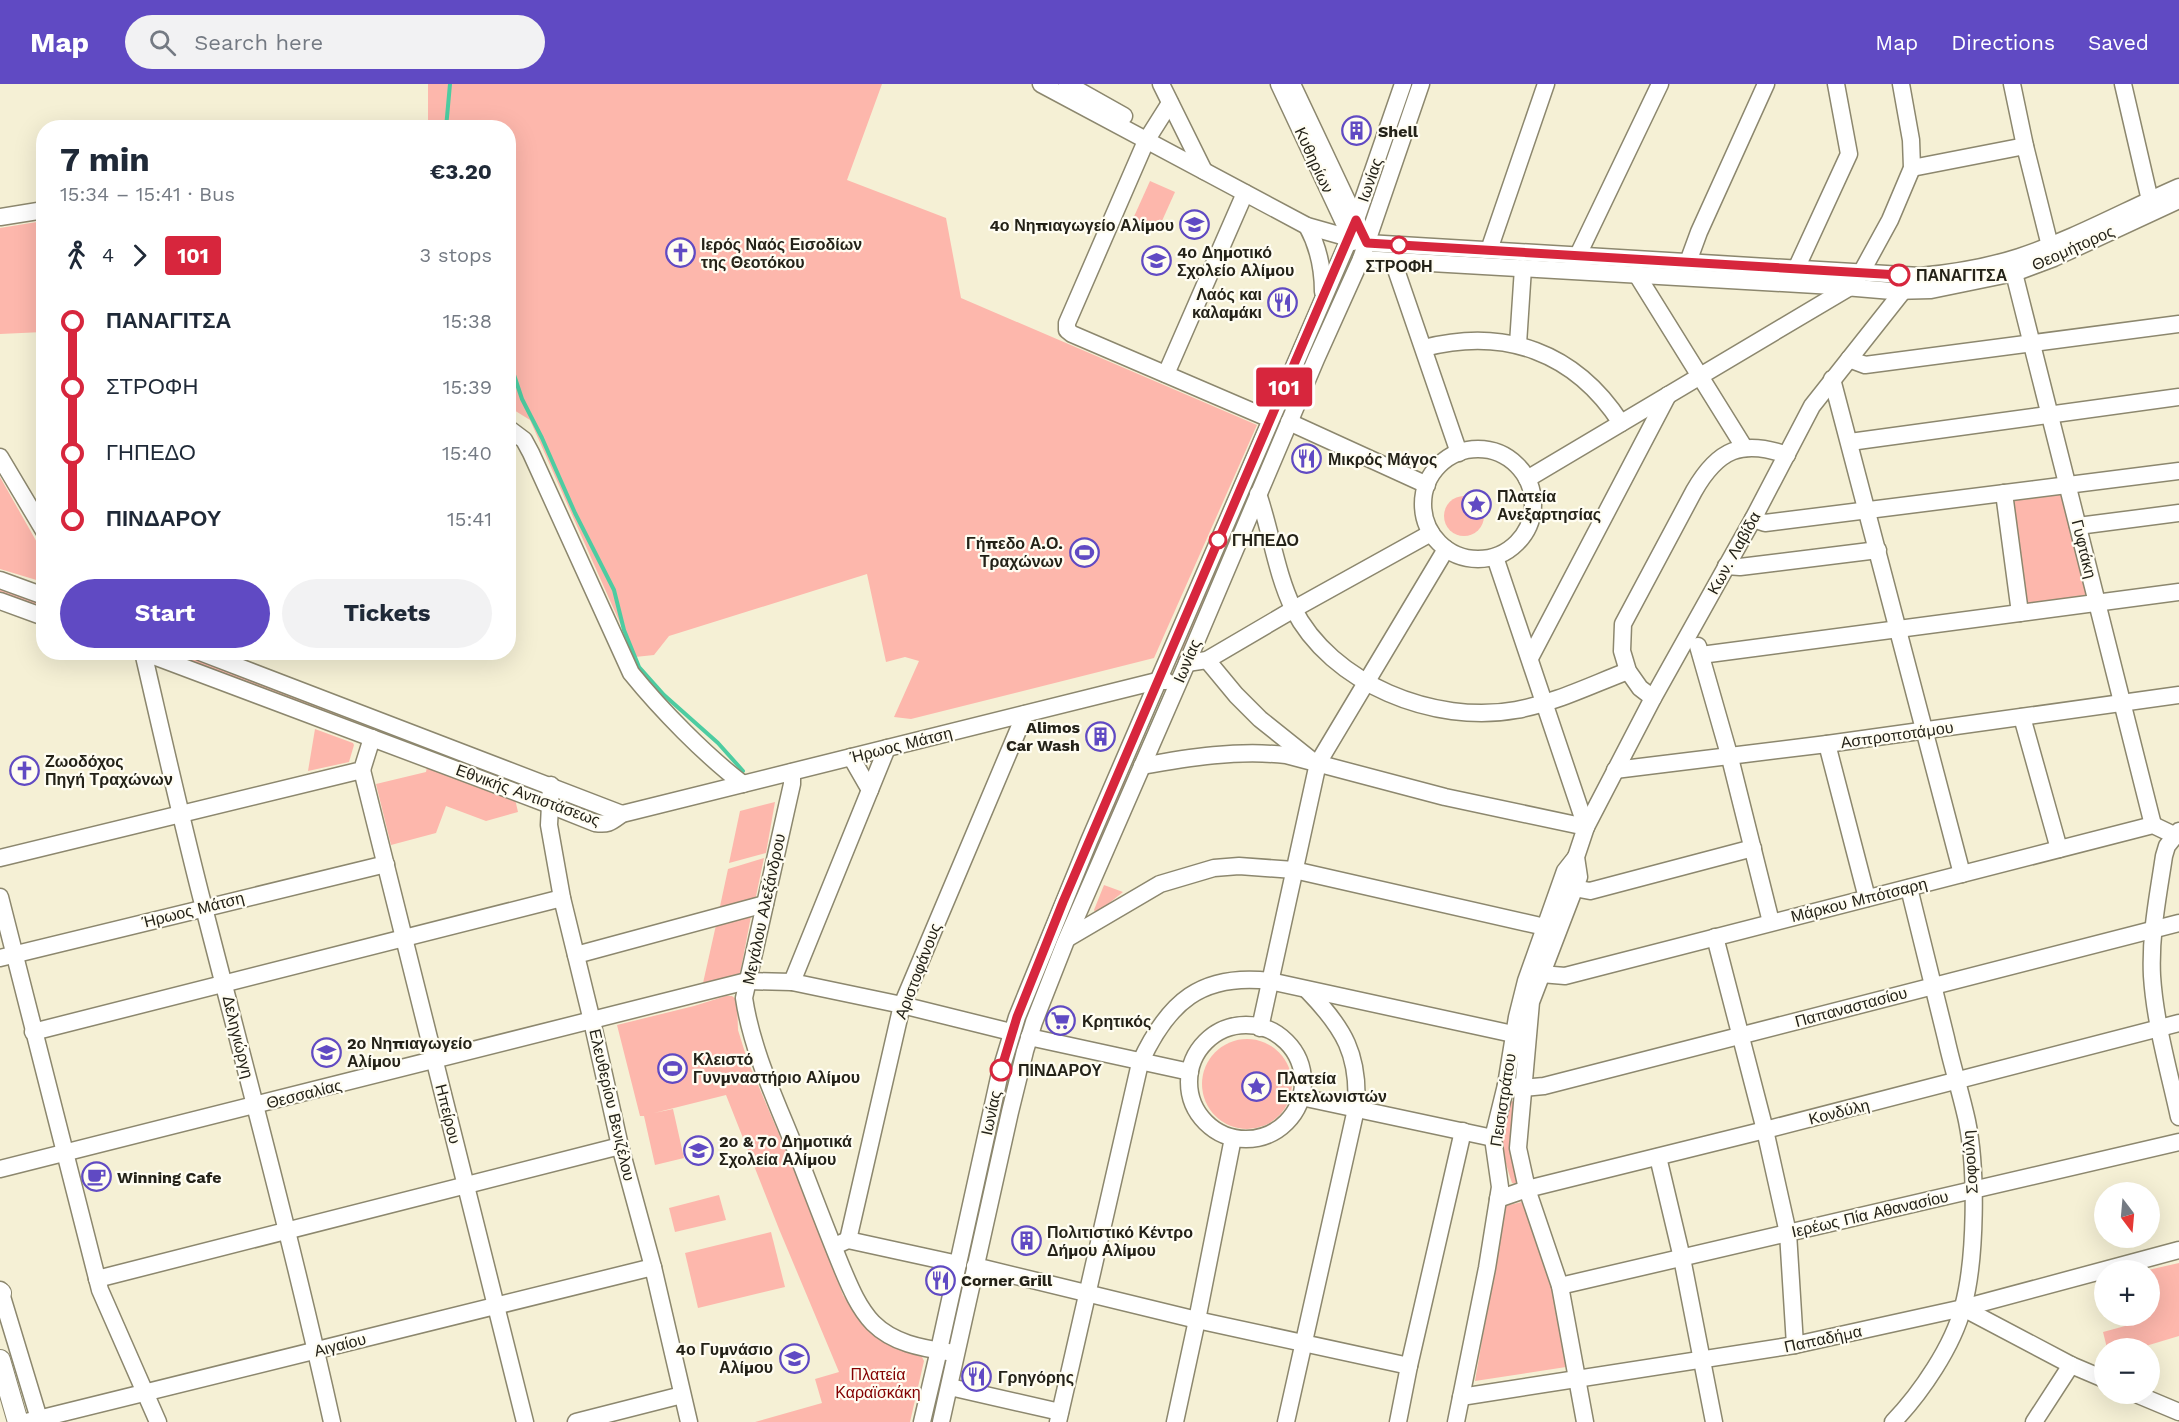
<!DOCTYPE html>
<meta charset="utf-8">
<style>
:root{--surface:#fff;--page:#f2f2f3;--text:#1f2937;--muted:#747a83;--accent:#604ac3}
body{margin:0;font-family:"Work Sans",sans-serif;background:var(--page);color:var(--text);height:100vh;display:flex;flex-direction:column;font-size:22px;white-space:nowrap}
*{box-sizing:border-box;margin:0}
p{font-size:20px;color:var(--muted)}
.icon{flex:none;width:33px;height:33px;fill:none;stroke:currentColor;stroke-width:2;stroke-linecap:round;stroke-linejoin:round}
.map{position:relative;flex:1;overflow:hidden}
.panel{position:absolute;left:36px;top:36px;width:480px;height:540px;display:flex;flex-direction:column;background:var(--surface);border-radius:24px;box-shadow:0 6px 24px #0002}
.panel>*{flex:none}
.badge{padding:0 12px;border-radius:4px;font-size:21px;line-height:39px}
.needle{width:39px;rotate:164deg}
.fabs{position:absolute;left:2094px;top:1098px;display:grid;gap:12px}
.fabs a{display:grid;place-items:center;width:66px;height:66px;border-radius:50%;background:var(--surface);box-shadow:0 6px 24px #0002;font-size:30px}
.map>.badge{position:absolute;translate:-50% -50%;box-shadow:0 0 0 3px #fff}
.legs{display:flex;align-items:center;gap:9px;height:66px;padding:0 24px;font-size:20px}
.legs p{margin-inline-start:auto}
.overview{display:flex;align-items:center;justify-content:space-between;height:102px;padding:0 24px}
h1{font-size:33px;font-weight:700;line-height:45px}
.cta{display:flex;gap:12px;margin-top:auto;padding:12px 24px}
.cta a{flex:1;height:69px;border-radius:36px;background:var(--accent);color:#fff;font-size:24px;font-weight:700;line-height:69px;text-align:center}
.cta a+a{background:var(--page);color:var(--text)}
ul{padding:0 24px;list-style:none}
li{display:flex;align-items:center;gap:21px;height:66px;font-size:22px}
li i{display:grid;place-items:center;width:9px;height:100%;margin:0 8px;background:currentColor}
li i::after{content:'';width:15px;height:15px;margin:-8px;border:4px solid;border-radius:50%;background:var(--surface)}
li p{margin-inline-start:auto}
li:first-child i{background:linear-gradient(#0000 50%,currentColor 0)}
li:last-child i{background:linear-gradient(currentColor 50%,#0000 0)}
header{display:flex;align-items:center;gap:36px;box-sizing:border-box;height:84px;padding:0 30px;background:var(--accent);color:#fff}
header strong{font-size:28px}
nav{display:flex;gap:33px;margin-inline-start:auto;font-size:21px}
.search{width:420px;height:54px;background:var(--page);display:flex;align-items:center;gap:15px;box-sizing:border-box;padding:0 21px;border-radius:33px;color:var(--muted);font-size:22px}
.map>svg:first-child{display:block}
</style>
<header>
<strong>Map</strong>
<div class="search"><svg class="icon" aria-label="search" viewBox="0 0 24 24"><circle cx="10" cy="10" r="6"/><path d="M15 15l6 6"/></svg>Search here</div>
<nav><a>Map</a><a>Directions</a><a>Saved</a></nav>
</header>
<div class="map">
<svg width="2179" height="1338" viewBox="0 0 2179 1338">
<rect width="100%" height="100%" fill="#f5f0d5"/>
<!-- green -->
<g fill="#fdb7ac">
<polygon points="428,0 882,0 847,96 946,134 961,214 1257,341 1154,574 911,635 894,633 919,577 905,573 886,578 867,490 669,552 654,571 635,573 530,336 509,323 508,44 428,43"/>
<polygon points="1150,97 1175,108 1157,148 1132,137"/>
<polygon points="43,137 43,248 0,250 0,144"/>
<polygon points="1313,256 1312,267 1178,576 1173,574"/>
<polygon points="0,393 43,469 43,498 0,485"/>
<polygon points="2062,408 2087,511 2026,520 2012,414"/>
<circle cx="1464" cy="432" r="20"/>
<polygon points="0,504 43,520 43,526 0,510"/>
<polygon points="167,569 179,569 538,703 540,707 538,708"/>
<polygon points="315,645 353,659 354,661 349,678 308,687"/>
<polygon points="427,683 515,715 518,728 486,737 446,722 436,749 391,761 376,700 426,688"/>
<polygon points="1126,691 1128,695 1048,886 950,1262 947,1260 1015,954 1031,908"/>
<polygon points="775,718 766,769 729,779 740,727"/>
<polygon points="764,774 755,817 719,827 728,785"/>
<polygon points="1104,801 1123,808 1098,828 1095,828 1094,826"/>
<polygon points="751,832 740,890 703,899 716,841"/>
<polygon points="726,912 732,912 737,916 738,946 747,975 811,1125 843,1211 858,1233 902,1266 922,1273 924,1277 910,1338 755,1338 822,1319 815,1295 839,1288 779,1145 726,1011 654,1029 673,1025 684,1074 655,1081 644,1032 640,1032 617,941 694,922"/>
<circle cx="1247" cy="1000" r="45"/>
<path d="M1512 1017 1516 1019 1510 1059 1519 1097 1516 1100 1512 1099C1500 1061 1500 1057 1509 1018Z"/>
<polygon points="719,1111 726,1136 675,1148 669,1124"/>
<polygon points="1522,1118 1552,1200 1566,1283 1475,1297 1505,1122"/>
<polygon points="771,1148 785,1203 698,1224 685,1169"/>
<polygon points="2179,1179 2179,1252 2139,1264 2107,1264 2103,1248 2125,1242 2122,1232 2150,1232 2148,1186"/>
</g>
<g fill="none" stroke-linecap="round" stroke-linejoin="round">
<!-- stream -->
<g stroke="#4dcca1" stroke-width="4">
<polyline points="446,44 450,0"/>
<polyline points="508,273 522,315 542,354 575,429 614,506 624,546 639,583 664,611 718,659 743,687"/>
</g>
<defs>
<g id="minor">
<path d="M1041 0 1307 142 1367 159 1920 192C1953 189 1988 183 2019 173 2074 155 2126 126 2179 103"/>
<polyline points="1067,0 1124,32"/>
<polyline points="1161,0 1204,87"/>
<polyline points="1279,0 1353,158"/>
<polyline points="1292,0 1359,142"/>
<polyline points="2012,0 2025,62 2050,162"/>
<polyline points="2123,0 2152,125"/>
<polyline points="1170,19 1146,57 1067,239 1067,246 1072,250 1270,335"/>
<polyline points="1912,84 2025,62"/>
<polyline points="0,133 44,126"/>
<path d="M1307 142C1318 162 1323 185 1323 208"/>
<polyline points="1489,166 1546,0"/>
<polyline points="1361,175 1833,202 1892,207 1931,206 2014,189 2054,174 2179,116"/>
<polyline points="1393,177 1459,369"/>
<polyline points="1688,178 1699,148 1766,0"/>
<polyline points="1577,181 1578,171 1660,0"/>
<polyline points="1796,185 1849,70 1836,0"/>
<polyline points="2014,189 2153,741"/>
<polyline points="1637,191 1744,363"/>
<polyline points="1518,260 1523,184"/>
<path d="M1424 264C1505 243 1575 268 1621 339"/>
<polyline points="1849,275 1865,281 2179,240"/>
<polyline points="1166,290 1245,109"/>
<polyline points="1832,295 1962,790"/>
<polyline points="1289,338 1427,401"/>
<path d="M508 344 524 356 531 369 631 589C661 626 705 671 743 700"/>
<polyline points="1850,358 2179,313"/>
<circle cx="1478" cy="420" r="55"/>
<polyline points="0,373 44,447"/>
<polyline points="1527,395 1850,203 1861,189 1890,136 1912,84 1911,56 1901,0"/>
<polyline points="2004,409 2020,529"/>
<path d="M1258 410C1271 447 1276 489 1293 524 1331 600 1435 641 1516 626 1555 619 1591 601 1628 587"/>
<polyline points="1753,435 1765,439 2179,387"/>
<polyline points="2078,442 2179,429"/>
<polyline points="1495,473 1586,743"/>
<polyline points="1726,482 1740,483 1878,466"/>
<polyline points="0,496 44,512"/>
<polyline points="0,517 44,533"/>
<polyline points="1698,562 1730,674 1771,838"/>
<path d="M143 568 550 721 595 739C609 741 611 738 622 730L1157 597H1166"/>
<path d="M143 568C163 654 182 739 204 824 248 995 294 1166 332 1338"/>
<polyline points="200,568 622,730"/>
<polyline points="1701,571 2179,508"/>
<polyline points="1530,574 1668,311"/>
<polyline points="1207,576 1236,611 1260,635 1310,675"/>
<polyline points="1187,579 1207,576 1294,525 1431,449"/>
<path d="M1653 614 1640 604 1628 587 1622 567 1623 540 1694 407C1718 365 1742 355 1787 371"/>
<polyline points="2022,633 2059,765"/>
<polyline points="1827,660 1867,814"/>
<polyline points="851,673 870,706"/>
<path d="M1142 682C1190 673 1237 666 1286 671L1445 713 1586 743"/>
<polyline points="362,686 525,1338"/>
<polyline points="1615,686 1827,660 2179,611"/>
<path d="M792 688V700L744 914C753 973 781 1026 802 1082 815 1116 828 1150 842 1184 850 1203 858 1223 873 1239 893 1259 921 1264 948 1268"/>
<polyline points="551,701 549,741 562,814 592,937 620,1062 653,1183 689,1338"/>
<path d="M2179 747 2167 762 2164 772C2158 812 2150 851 2152 892 2155 939 2169 987 2179 1033"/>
<polyline points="0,774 362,686 372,654"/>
<polyline points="1574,804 1590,807 1753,764"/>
<polyline points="0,813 100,1206 158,1338"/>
<polyline points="1715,853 1765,1046 1788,1149 1795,1261"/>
<polyline points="1068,854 1160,800 1214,784 1239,782 1294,786 1545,843"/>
<polyline points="576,871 765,820"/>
<polyline points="0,874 386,780"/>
<polyline points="1541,890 1565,892 2153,741 2174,751"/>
<polyline points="792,898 887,664"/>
<circle cx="1246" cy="998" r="57"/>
<polyline points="1260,944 1318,679 1446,465"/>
<polyline points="33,948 562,814"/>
<polyline points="1029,953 1190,988"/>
<polyline points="1506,1001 1523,1004 1544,1002 2179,839"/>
<polyline points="1301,1013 1493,1054"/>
<polyline points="1658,1073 1682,1174 1714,1338"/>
<polyline points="0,1085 747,897 792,898 902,921 1011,948"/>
<polyline points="1498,1115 1527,1105 1765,1046 2179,939"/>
<polyline points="848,1156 902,921 1025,630"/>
<polyline points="839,1160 848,1156 958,1180"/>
<polyline points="975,1182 1197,1236 1409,1282"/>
<polyline points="97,1195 620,1062"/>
<polyline points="1560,1202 2179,1058"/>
<polyline points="0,1206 40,1338"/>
<polyline points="1963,1224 2071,1281 2104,1295"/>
<polyline points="950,1303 1060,1328"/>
<polyline points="2136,1310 2179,1328"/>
<polyline points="1461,1313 1795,1261 1963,1224 2179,1166"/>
<polyline points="26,1338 653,1183"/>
<polyline points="576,1338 682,1311"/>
<polyline points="922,1338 939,1266 1000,989 1017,933 1089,757 1350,153 1403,0"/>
<polyline points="941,1338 1010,1028 1025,967 1034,938 1065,859 1187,579 1316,275 1361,175 1421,0"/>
<path d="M1058 1338 1140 979C1168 918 1201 889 1270 897L1513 950"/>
<polyline points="1175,1338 1197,1236 1233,1054"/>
<path d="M1286 1338 1356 1025C1360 971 1344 944 1307 906"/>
<polyline points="1398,1338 1409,1282 1463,1047"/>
<polyline points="1456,1338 1487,1184 1500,1103 1493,1054 1506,1001 1517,933 1526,897 1565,787 1576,773"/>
<polyline points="1585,1338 1560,1202 1527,1105 1518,1064 1531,918 1579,793 1576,773 1586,743 1653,614 1753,435 1812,322 1903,207"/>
<path d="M1893 1338C1921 1309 1953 1262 1963 1223 1976 1175 1977 1086 1967 1037 1961 1009 1952 982 1946 954 1934 904 1921 854 1909 804"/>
<polyline points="2034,1338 2071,1281"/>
</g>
<g id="major">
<polyline points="0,1211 1,1209"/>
<polyline points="0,1276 18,1338"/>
</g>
</defs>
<!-- minor casing -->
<use href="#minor" stroke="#8c876e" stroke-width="19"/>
<!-- major casing -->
<use href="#major" stroke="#8c876e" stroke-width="22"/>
<!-- minor -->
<use href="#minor" stroke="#fff" stroke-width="16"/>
<!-- major -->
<use href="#major" stroke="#fff" stroke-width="20"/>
</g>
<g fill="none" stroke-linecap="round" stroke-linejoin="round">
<defs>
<polyline id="line-1" points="1001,986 1017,933 1063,818 1356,136 1367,159 1899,191"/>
</defs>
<!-- line-1 casing -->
<use href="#line-1" stroke="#fff" stroke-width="14"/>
<!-- line-1 -->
<use href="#line-1" stroke="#d7263d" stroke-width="9"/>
</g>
<!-- icons -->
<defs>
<symbol id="building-ring" viewBox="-11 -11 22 22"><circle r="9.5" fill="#fffdf2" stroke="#604ac3" stroke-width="1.5"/><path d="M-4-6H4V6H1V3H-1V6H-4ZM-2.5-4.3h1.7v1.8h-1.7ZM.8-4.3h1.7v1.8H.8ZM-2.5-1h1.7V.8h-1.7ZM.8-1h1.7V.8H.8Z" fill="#604ac3"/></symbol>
<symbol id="school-ring" viewBox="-11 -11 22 22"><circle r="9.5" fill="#fffdf2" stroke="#604ac3" stroke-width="1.5"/><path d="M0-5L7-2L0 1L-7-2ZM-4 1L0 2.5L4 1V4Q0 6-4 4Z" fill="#604ac3"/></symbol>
<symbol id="church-ring" viewBox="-11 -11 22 22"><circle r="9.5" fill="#fffdf2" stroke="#604ac3" stroke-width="1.5"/><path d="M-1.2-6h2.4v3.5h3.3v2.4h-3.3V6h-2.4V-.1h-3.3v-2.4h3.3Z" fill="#604ac3"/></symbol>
<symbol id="restaurant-ring" viewBox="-11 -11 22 22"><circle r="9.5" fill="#fffdf2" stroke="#604ac3" stroke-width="1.5"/><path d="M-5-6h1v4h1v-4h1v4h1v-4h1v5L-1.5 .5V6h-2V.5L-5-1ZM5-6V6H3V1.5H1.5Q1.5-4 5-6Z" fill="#604ac3"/></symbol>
<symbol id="sight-ring" viewBox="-11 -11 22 22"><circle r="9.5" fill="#fffdf2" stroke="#604ac3" stroke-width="1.5"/><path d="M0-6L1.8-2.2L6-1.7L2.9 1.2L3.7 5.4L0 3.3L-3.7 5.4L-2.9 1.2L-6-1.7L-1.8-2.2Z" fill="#604ac3"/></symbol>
<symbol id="stadium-ring" viewBox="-11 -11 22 22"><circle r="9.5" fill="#fffdf2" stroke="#604ac3" stroke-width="1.5"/><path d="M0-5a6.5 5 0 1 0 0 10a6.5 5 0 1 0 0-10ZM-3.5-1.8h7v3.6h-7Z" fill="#604ac3"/></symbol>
<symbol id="supermarket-ring" viewBox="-11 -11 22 22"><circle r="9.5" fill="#fffdf2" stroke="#604ac3" stroke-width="1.5"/><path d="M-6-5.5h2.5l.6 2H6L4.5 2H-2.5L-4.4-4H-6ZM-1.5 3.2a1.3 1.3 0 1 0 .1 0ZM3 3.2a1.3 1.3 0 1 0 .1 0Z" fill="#604ac3"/></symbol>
<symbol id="cafe-ring" viewBox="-11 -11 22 22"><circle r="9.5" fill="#fffdf2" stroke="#604ac3" stroke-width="1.5"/><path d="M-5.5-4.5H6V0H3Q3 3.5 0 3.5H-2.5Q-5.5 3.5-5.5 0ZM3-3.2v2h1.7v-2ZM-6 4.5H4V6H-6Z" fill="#604ac3"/></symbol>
</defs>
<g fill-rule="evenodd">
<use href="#building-ring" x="1340" y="30" width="33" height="33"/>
<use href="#school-ring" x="1178" y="124" width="33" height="33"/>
<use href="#church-ring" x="664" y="152" width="33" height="33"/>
<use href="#school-ring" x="1140" y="160" width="33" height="33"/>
<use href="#restaurant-ring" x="1266" y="202" width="33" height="33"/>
<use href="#restaurant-ring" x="1290" y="358" width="33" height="33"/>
<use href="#sight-ring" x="1460" y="404" width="33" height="33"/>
<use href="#stadium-ring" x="1068" y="452" width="33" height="33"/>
<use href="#building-ring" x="1084" y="636" width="33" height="33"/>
<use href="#church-ring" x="8" y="670" width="33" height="33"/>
<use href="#supermarket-ring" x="1044" y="920" width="33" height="33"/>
<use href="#school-ring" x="310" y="952" width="33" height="33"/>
<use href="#stadium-ring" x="656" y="968" width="33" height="33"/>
<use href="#sight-ring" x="1240" y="986" width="33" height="33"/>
<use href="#school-ring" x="682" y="1050" width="33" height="33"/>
<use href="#cafe-ring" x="80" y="1076" width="33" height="33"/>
<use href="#building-ring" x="1010" y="1140" width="33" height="33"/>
<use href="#restaurant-ring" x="924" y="1180" width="33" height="33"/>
<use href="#school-ring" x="778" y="1258" width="33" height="33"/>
<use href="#restaurant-ring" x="960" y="1276" width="33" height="33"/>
</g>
<!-- markers -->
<g fill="#fff" stroke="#d7263d" stroke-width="3">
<circle cx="1399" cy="161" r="8"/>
<circle cx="1899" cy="191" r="10"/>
<circle cx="1218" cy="456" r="8"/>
<circle cx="1001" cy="986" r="10"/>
</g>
<g text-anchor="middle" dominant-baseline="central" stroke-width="4.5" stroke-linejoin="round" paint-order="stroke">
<!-- poi labels -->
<g font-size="16" font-weight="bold" fill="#242218" stroke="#fffdf2" text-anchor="start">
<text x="1378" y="47">Shell</text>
<text x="1174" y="141" text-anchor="end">4ο Νηπιαγωγείο Αλίμου</text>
<text x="701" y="160">Ιερός Ναός Εισοδίων<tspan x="701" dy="18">της Θεοτόκου</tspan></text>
<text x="1177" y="168">4ο Δημοτικό<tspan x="1177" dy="18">Σχολείο Αλίμου</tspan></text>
<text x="1262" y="210" text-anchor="end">Λαός και<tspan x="1262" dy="18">καλαμάκι</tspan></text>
<text x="1328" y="375">Μικρός Μάγος</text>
<text x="1497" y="412">Πλατεία<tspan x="1497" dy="18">Ανεξαρτησίας</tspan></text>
<text x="1063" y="459" text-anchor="end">Γήπεδο Α.Ο.<tspan x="1063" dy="18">Τραχώνων</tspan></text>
<text x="1080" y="643" text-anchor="end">Alimos<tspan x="1080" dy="18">Car Wash</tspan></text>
<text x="45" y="677">Ζωοδόχος<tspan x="45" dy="18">Πηγή Τραχώνων</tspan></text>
<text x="1082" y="937">Κρητικός</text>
<text x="347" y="959">2ο Νηπιαγωγείο<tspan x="347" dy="18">Αλίμου</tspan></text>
<text x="693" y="975">Κλειστό<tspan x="693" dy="18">Γυνμναστήριο Αλίμου</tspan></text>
<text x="1277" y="994">Πλατεία<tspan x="1277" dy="18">Εκτελωνιστών</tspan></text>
<text x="719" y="1057">2ο &amp; 7ο Δημοτικά<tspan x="719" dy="18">Σχολεία Αλίμου</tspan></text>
<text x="117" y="1093">Winning Cafe</text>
<text x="1047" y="1148">Πολιτιστικό Κέντρο<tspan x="1047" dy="18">Δήμου Αλίμου</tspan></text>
<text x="961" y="1196">Corner Grill</text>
<text x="773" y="1265" text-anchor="end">4ο Γυμνάσιο<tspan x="773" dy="18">Αλίμου</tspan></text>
<text x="998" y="1293">Γρηγόρης</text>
</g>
<!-- street labels -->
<g font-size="16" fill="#242218" stroke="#fffdf2">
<text transform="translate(1314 76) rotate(65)">Κυθηρίων</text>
<text transform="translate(1370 96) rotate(-71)">Ιωνίας</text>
<text transform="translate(2073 164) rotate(-24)">Θεομήτορος</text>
<text transform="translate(2084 465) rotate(76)">Γυφτάκη</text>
<text transform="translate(1734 469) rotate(-61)">Κων. Λαβίδα</text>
<text transform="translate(1187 577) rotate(-67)">Ιωνίας</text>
<text transform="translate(1897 651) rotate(-8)">Ασπροποτάμου</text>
<text transform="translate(901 661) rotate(-14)">Ήρωος Μάτση</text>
<text transform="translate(528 711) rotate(20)">Εθνικής Αντιστάσεως</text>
<text transform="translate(1859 816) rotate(-14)">Μάρκου Μπότσαρη</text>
<text transform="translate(764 825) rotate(-78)">Μεγάλου Αλεξάνδρου</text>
<text transform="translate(193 826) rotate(-14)">Ήρωος Μάτση</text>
<text transform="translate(918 887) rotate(-69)">Αριστοφάνους</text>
<text transform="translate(1851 923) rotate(-15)">Παπαναστασίου</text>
<text transform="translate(238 953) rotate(76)">Δεληγιώργη</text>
<text transform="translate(304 1010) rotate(-14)">Θεσσαλίας</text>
<text transform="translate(1503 1016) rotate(-81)">Πεισιστράτου</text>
<text transform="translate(612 1021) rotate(77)">Ελευθερίου Βενιζέλου</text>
<text transform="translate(1839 1028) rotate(-14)">Κονδύλη</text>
<text transform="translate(991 1029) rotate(-78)">Ιωνίας</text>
<text transform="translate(448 1030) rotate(76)">Ηπείρου</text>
<text transform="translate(1970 1078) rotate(-94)">Σοφούλη</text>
<text transform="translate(1870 1130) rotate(-13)">Ιερέως Πία Αθανασίου</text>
<text transform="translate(1823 1255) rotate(-12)">Παπαδήμα</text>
<text transform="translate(340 1261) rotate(-14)">Αιγαίου</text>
</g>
<!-- stop labels -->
<g font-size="16" font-weight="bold" fill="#242218" stroke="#fffdf2" text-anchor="start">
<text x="1399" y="182" text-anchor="middle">ΣΤΡΟΦΗ</text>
<text x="1916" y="191">ΠΑΝΑΓΙΤΣΑ</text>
<text x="1232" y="456">ΓΗΠΕΔΟ</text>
<text x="1018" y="986">ΠΙΝΔΑΡΟΥ</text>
</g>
<!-- park labels -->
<g font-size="16" fill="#840000" stroke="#fffdf2">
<text x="878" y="1290">Πλατεία<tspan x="878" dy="18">Καραϊσκάκη</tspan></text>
</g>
</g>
</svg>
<div class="fabs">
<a><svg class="needle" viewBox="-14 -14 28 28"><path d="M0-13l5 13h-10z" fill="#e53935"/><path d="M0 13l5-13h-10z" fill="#747a83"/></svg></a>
<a>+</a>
<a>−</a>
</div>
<b class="badge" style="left:1284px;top:303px;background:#d7263d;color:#fff">101</b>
<section class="panel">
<div class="overview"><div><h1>7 min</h1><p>15:34 – 15:41 · Bus</p></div><b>€3.20</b></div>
<div class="legs"><svg class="icon" aria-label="walk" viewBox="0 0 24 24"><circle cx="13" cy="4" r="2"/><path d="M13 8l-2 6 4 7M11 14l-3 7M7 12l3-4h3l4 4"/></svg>4<svg class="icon" aria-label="forward" viewBox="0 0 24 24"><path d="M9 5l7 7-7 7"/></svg><b class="badge" style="background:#d7263d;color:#fff">101</b><p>3 stops</p></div>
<ul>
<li><i style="color:#d7263d"></i><b>ΠΑΝΑΓΙΤΣΑ</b><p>15:38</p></li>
<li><i style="color:#d7263d"></i><span>ΣΤΡΟΦΗ</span><p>15:39</p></li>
<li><i style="color:#d7263d"></i><span>ΓΗΠΕΔΟ</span><p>15:40</p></li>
<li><i style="color:#d7263d"></i><b>ΠΙΝΔΑΡΟΥ</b><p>15:41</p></li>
</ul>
<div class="cta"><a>Start</a><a>Tickets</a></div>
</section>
</div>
